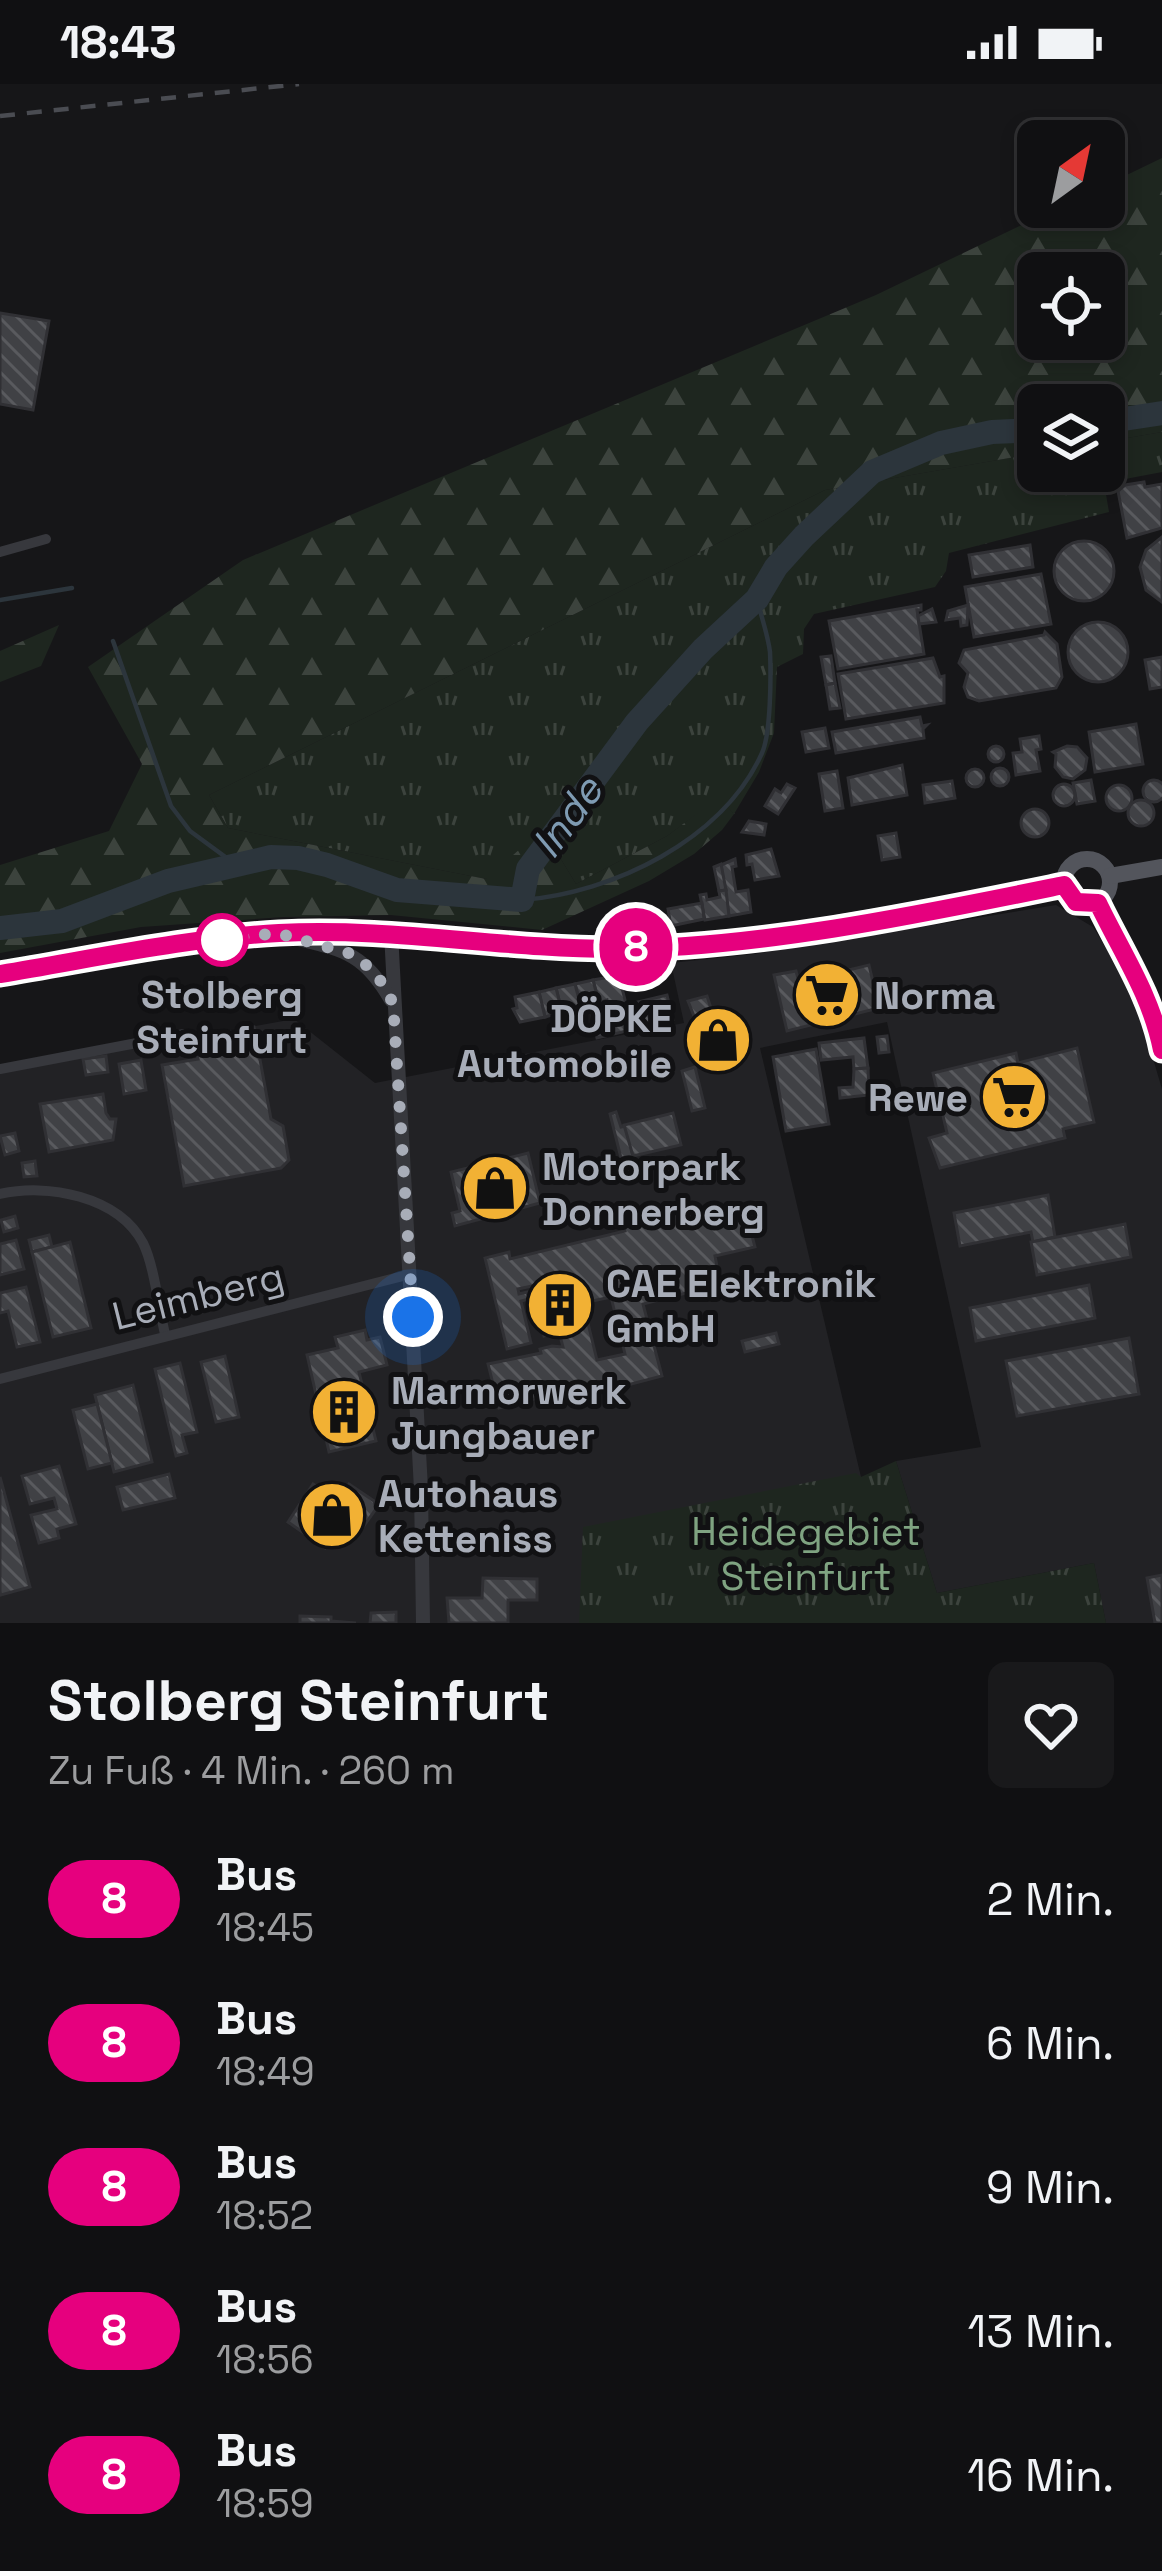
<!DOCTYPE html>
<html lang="de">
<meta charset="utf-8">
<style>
:root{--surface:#101012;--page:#19191b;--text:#f1f3f6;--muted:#9c9d9f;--line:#303032}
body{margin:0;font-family:"Space Grotesk",sans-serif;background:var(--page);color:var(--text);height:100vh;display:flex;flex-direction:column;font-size:45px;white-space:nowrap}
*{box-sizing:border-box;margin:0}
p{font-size:39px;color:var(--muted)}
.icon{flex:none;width:66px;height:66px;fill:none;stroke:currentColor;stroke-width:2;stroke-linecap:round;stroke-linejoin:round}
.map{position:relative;height:1539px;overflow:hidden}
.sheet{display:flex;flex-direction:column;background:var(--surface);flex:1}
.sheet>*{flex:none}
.badge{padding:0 24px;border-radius:39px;font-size:42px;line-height:78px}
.needle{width:78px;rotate:33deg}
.tools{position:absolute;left:1017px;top:36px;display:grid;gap:24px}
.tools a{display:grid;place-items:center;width:108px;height:108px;border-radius:18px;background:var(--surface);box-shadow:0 6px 18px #0003,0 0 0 3px var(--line);font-size:60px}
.you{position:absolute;width:60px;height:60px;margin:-30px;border:9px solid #fff;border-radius:50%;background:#1a73e8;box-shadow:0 0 0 18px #1a73e833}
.map>.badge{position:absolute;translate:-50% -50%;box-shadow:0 0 0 6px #fff}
.round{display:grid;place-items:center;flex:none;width:126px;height:126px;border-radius:18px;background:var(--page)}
.headline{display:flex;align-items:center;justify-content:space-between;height:204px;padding:0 48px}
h1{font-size:57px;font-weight:600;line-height:90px}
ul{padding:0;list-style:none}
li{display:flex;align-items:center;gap:36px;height:144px;padding:0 48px}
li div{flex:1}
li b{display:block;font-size:45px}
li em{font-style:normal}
li .badge{min-width:132px;font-weight:700;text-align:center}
.status{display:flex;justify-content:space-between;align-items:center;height:84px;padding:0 60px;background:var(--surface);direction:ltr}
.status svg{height:33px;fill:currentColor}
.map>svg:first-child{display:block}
</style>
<div class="status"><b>18:43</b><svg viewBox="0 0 49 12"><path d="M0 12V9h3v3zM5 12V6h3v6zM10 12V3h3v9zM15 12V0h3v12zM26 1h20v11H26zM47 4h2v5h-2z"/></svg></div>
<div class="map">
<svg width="1162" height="1539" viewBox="0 0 1162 1539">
<defs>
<pattern id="grass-tufts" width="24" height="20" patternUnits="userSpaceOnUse" patternTransform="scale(3)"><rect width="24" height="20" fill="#1e261f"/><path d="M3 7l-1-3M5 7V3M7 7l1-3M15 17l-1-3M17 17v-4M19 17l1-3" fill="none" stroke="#3c433d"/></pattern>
<pattern id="forest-firs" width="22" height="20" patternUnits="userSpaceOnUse" patternTransform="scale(3)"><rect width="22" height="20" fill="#1e261f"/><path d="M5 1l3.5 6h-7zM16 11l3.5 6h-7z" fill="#3c433d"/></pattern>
<pattern id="building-back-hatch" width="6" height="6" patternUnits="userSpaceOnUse" patternTransform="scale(3)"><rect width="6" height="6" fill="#404145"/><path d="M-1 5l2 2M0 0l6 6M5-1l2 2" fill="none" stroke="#595a5e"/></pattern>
</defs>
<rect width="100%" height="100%" fill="#161618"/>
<!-- built -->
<polygon fill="#222225" points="1056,821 1093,843 1133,907 1162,1005 1162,1539 1106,1539 1094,1479 937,1509 896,1377 981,1363 887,938 760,964 861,1393 592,1442 587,1539 0,1539 0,988 294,935 375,999 684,939 671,879 754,870"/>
<!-- grass -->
<g fill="url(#grass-tufts)">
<polygon points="1162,348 1162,388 1104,399 1109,428 949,469 946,487 935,503 814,530 804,545 803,570 777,583 774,649 759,688 734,730 719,714 667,752 576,800 556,767 486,795 228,744 209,711 825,406 1038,369 1038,387 1104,387 1104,358"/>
<polygon points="896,1377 937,1509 1094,1479 1106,1539 579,1539 583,1443 856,1389 861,1393"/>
</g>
<!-- forest -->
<g fill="url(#forest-firs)" fill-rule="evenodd">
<path d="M1162 74V348L1104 358V321H1038V369L825 406 209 711 228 744 486 795 537 750 556 767 576 800 667 752 719 713 734 730 722 746 694 770 649 797 542 846 391 831 283 833 141 843 0 869V781L109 747 142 680 88 583 243 476 876 211 1059 123H1104V102ZM1038 189H1104V255H1038Z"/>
<polygon points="59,541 41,582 0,598 0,567"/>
</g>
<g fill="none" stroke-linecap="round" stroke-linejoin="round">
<!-- stream -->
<g stroke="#2c353c" stroke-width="4.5">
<polyline points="0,516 72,504"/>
<polyline points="113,557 171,722 190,747 235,780"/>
<path d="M522 816C613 809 723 756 762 669 771 649 771 591 770 568 768 551 761 532 757 515"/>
</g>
<!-- river -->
<g stroke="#2c353c" stroke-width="24">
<polyline points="1104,338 1162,329"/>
<polyline points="0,844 62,837 168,797 271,773 298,774 327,781 397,806 522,816 528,785 637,638 703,565 757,515 776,483 804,452 872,388 941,359 992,348 1038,346"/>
</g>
</g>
<!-- building -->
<g fill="url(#building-back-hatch)" stroke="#303034" stroke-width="3" fill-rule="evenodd">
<polygon points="0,229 49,237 33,326 0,320"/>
<polygon points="1144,398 1145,403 1162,400 1162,444 1127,454 1118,407 1125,401"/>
<polygon points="1162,453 1162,518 1146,506 1140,483 1146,466"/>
<circle cx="1084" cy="487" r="30"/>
<polygon points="1030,461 1033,483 973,493 969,471"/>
<polygon points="1041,490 1051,540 974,553 965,503"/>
<polygon points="921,521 921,526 917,526 924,570 838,585 829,537"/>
<polygon points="968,521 967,541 961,542 960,534 946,536 948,527"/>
<polygon points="932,525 936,538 919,540 918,532"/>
<circle cx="1098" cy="568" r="30"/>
<polygon points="1045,548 1057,560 1062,593 1056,604 979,617 968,613 964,603 968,589 959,579 964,566 1044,551"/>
<polygon points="831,572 835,599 826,601 821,573"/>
<polygon points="1162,573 1162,603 1150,605 1145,576"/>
<polygon points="933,574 940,593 944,592 944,619 846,635 838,590"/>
<polygon points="835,599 840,624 830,625 826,601"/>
<polygon points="920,633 922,642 927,641 923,645 924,654 836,669 832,648"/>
<polygon points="1136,640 1143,680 1095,688 1089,648"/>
<polygon points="825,644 829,664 806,668 802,648"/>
<polygon points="1039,652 1041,665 1036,666 1040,687 1016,691 1013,669 1022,668 1020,655"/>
<circle cx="996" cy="670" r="8"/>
<polygon points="1067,662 1077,663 1087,674 1085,686 1073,695 1063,693 1055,683 1056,670 1053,668"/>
<polygon points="902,681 907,711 852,721 848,694"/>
<circle cx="1000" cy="693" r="9"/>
<circle cx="975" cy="694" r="9"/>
<polygon points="837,687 843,724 825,727 819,690"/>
<polygon points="1091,696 1095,717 1077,720 1073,699"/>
<circle cx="1154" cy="707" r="11"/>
<polygon points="952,697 955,714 925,719 923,701"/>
<polygon points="787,700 795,704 778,730 765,722 775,705 781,709"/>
<circle cx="1064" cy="711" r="11"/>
<circle cx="1119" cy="714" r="13"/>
<circle cx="1141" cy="729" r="13"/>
<circle cx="1035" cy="739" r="14"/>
<polygon points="749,737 766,740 764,751 742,748"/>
<polygon points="896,749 900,773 882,776 878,752"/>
<polygon points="771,765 779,792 755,796 752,780 747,781 746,771"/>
<polygon points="735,775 736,782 732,783 736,808 748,806 751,828 729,832 721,781"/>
<polygon points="721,780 726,806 719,807 714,783"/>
<polygon points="726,806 729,832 705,836 700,811 706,810 707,816 720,813 719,807"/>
<polygon points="702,819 704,835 671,842 668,825"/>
<polygon points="869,881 879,924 787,947 774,891 796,887 799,898"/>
<polygon points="615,892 620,896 626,920 609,925 607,916 599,919 593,896"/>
<polygon points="593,896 599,919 581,923 575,900"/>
<polygon points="575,900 581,923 562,928 556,904"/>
<polygon points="556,904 562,928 545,933 539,908"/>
<polygon points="539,908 545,933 520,938 513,925 517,924 515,913"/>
<polygon points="667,911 673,936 597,954 591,929"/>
<polygon points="707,912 717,943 728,940 736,968 711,975 688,917"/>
<polygon points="738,937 747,966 736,968 728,940"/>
<polygon points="254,943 271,1035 283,1042 289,1076 281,1084 184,1102 162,981 198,975 194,955"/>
<polygon points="887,952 889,968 879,969 877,953"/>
<polygon points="864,954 868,984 854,985 853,973 821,976 819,959"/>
<polygon points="1077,964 1094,1038 1063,1045 1065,1054 940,1084 929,1054 947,1049 933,989 1016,969 1018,979"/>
<polygon points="816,965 829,1040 786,1047 773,973"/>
<polygon points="106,972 108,988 86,991 83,975"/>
<polygon points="141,976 146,1006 124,1010 119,980"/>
<polygon points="695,983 705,1024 692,1027 682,987"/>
<polygon points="868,984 869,1011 840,1014 839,1004 853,1003 854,985"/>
<polygon points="103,1010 106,1029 110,1035 116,1035 113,1056 49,1068 40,1020"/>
<polygon points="616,1028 621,1043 626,1042 633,1072 621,1074 610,1030"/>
<polygon points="673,1029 681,1061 633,1072 624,1041"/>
<polygon points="15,1049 19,1067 5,1071 0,1052"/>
<polygon points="528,1069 540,1119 455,1142 452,1129 460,1127 451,1088"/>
<polygon points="35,1077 37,1092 24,1093 22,1079"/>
<polygon points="1048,1111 1055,1153 1033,1158 1031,1148 960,1162 954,1129"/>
<path d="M681 1117 685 1135 744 1121 755 1163 715 1172 717 1182 698 1186 702 1205 643 1220 662 1292 597 1309 575 1313 573 1305 499 1324 488 1280 541 1269 540 1265 552 1262 563 1263 559 1248 544 1252 532 1202 518 1205 519 1210 527 1208 529 1215 521 1217 531 1259 507 1265 485 1174 509 1168 510 1175 625 1147 622 1132ZM611 1213 625 1270 597 1276 583 1219Z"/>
<polygon points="15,1132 18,1144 4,1148 1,1136"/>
<polygon points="1125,1140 1131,1173 1037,1191 1031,1158"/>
<polygon points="49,1151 52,1163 32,1168 29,1156"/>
<polygon points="16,1156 24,1185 0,1191 0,1160"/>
<polygon points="70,1158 91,1244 53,1253 32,1168"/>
<polygon points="1089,1201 1095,1234 976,1257 970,1224"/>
<polygon points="26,1203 40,1258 17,1263 8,1227 0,1229 0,1209"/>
<polygon points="365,1246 367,1256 380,1253 387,1281 359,1288 376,1357 329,1368 307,1271 338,1264 335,1253"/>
<polygon points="776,1249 779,1260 745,1268 742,1257"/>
<polygon points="1129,1254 1139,1310 1017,1332 1006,1277"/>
<polygon points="225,1272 239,1333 216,1338 201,1278"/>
<polygon points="180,1279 197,1348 182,1351 187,1369 176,1372 155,1285"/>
<polygon points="133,1301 152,1378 114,1388 95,1311"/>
<polygon points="97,1320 112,1379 88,1385 73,1326"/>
<polygon points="59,1382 76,1440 57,1445 59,1454 39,1459 31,1431 57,1425 54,1414 30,1420 22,1392"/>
<polygon points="169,1390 175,1414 123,1426 117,1403"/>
<polygon points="0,1393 30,1503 1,1511 0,1508"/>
<polygon points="313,1400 338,1417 349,1400 374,1417 376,1425 358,1450 342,1439 325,1464 288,1438"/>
<polygon points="1162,1491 1162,1539 1155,1539 1147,1494"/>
<polygon points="483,1494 537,1495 537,1516 508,1516 508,1539 449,1539 447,1514 482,1514"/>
<polygon points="396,1528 396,1539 370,1539 371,1529"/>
<polygon points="300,1532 331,1533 331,1537 356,1539 300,1539"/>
</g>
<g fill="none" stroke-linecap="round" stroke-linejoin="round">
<!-- minor -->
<g stroke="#37383d" stroke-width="10">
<polyline points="0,468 46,455"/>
<path d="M1098 819C1122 869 1151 911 1162 966"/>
<polyline points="0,985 184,950"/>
<path d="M0 1110C47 1099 118 1112 143 1159 154 1181 159 1225 165 1250"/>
<polyline points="0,1295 411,1190"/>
</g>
<!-- tertiary -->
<g stroke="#37383d" stroke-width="14">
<polyline points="391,849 421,1405 423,1539"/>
<path d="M294 854C344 866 364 869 391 916"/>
</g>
<!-- primary -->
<g stroke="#53555c" stroke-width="16">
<circle cx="1087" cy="798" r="23"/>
<polyline points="1110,792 1162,783"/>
<polyline points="0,890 277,849 409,850 615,865 728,857 1064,801"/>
</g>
<!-- rail -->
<polyline stroke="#4a4c52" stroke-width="4.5" stroke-dasharray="15 12" stroke-linecap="butt" points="0,32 299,0"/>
</g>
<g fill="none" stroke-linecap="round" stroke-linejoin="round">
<defs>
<path id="line" d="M0 890C92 875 186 854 279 849 392 843 502 865 615 865 760 864 922 830 1064 801L1076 818 1098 819C1122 869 1151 911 1162 966"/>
</defs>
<!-- line casing -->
<use href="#line" stroke="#fff" stroke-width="27"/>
<!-- line -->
<use href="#line" stroke="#e6007e" stroke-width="18"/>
<!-- walk -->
<polyline stroke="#a8adb8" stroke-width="12" stroke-dasharray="0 21.6" points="222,856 277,849 352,870 376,889 393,919 413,1233"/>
</g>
<!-- icons -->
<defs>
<symbol id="supermarket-disc" viewBox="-11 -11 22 22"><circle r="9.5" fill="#f2b134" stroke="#111113"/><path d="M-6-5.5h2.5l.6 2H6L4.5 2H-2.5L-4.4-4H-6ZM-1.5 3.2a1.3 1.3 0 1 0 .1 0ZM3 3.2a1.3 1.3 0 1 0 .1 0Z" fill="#111"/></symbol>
<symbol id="shop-disc" viewBox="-11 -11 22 22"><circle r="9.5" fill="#f2b134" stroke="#111113"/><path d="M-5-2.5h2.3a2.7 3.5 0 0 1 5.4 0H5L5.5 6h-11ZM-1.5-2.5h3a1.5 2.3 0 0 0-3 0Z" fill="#111"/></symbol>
<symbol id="building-disc" viewBox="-11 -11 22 22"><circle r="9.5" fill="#f2b134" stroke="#111113"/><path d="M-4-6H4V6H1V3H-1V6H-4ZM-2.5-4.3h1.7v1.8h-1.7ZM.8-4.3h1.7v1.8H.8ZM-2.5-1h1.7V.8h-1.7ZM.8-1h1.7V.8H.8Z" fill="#111"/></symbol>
</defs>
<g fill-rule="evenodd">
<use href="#supermarket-disc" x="789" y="873" width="76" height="76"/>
<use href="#shop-disc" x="680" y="918" width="76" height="76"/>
<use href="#supermarket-disc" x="976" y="975" width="76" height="76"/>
<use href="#shop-disc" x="457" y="1066" width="76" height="76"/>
<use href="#building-disc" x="522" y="1183" width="76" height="76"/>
<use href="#building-disc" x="306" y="1290" width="76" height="76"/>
<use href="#shop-disc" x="294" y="1393" width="76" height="76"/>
</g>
<!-- markers -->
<circle fill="#fff" stroke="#e6007e" stroke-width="6" cx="222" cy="856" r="24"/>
<g text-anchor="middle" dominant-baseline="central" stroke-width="10" stroke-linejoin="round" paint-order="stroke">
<!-- stop labels -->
<g font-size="39" font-weight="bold" fill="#a8adb8" stroke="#111113">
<text x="222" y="910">Stolberg<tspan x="222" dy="45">Steinfurt</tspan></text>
</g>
<!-- poi labels -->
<g font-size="39" font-weight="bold" fill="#a8adb8" stroke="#111113" text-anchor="start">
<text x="874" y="911">Norma</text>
<text x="672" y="934" text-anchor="end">DÖPKE<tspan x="672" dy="45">Automobile</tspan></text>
<text x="968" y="1013" text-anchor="end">Rewe</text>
<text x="542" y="1082">Motorpark<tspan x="542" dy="45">Donnerberg</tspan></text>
<text x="606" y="1199">CAE Elektronik<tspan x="606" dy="45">GmbH</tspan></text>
<text x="391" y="1306">Marmorwerk<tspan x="391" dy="45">Jungbauer</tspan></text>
<text x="378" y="1409">Autohaus<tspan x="378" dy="45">Ketteniss</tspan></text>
</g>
<!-- street labels -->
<g font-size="39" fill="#a8adb8" stroke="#111113">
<text transform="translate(198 1212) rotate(-14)">Leimberg</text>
</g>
<!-- park labels -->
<g font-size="39" fill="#7fa381" stroke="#111113">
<text x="806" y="1447">Heidegebiet<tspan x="806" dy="45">Steinfurt</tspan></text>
</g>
<!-- water labels -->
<g font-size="42" font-style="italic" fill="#7f9bb3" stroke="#111113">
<text transform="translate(567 733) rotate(-54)">Inde</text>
</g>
</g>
</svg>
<div class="tools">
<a><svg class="needle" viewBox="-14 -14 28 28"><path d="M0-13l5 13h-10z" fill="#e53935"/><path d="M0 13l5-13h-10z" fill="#9c9d9f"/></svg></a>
<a><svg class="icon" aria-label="locate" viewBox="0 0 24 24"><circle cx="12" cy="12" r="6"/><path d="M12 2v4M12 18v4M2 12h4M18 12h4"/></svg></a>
<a><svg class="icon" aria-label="layers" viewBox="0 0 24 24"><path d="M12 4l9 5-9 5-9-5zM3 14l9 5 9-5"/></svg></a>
</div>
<div class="you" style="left:413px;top:1233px"></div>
<b class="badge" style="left:636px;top:863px;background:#e6007e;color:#fff">8</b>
</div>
<section class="sheet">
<div class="headline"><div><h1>Stolberg Steinfurt</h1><p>Zu Fuß · 4 Min. · 260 m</p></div><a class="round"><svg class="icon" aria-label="heart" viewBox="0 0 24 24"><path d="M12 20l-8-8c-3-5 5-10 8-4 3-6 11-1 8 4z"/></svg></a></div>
<ul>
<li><span class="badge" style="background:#e6007e;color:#fff">8</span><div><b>Bus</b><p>18:45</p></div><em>2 Min.</em></li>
<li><span class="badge" style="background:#e6007e;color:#fff">8</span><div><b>Bus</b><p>18:49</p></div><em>6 Min.</em></li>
<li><span class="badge" style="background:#e6007e;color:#fff">8</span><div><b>Bus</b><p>18:52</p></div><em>9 Min.</em></li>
<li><span class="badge" style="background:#e6007e;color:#fff">8</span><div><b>Bus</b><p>18:56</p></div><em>13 Min.</em></li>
<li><span class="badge" style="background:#e6007e;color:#fff">8</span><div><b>Bus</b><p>18:59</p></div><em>16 Min.</em></li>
</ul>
</section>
